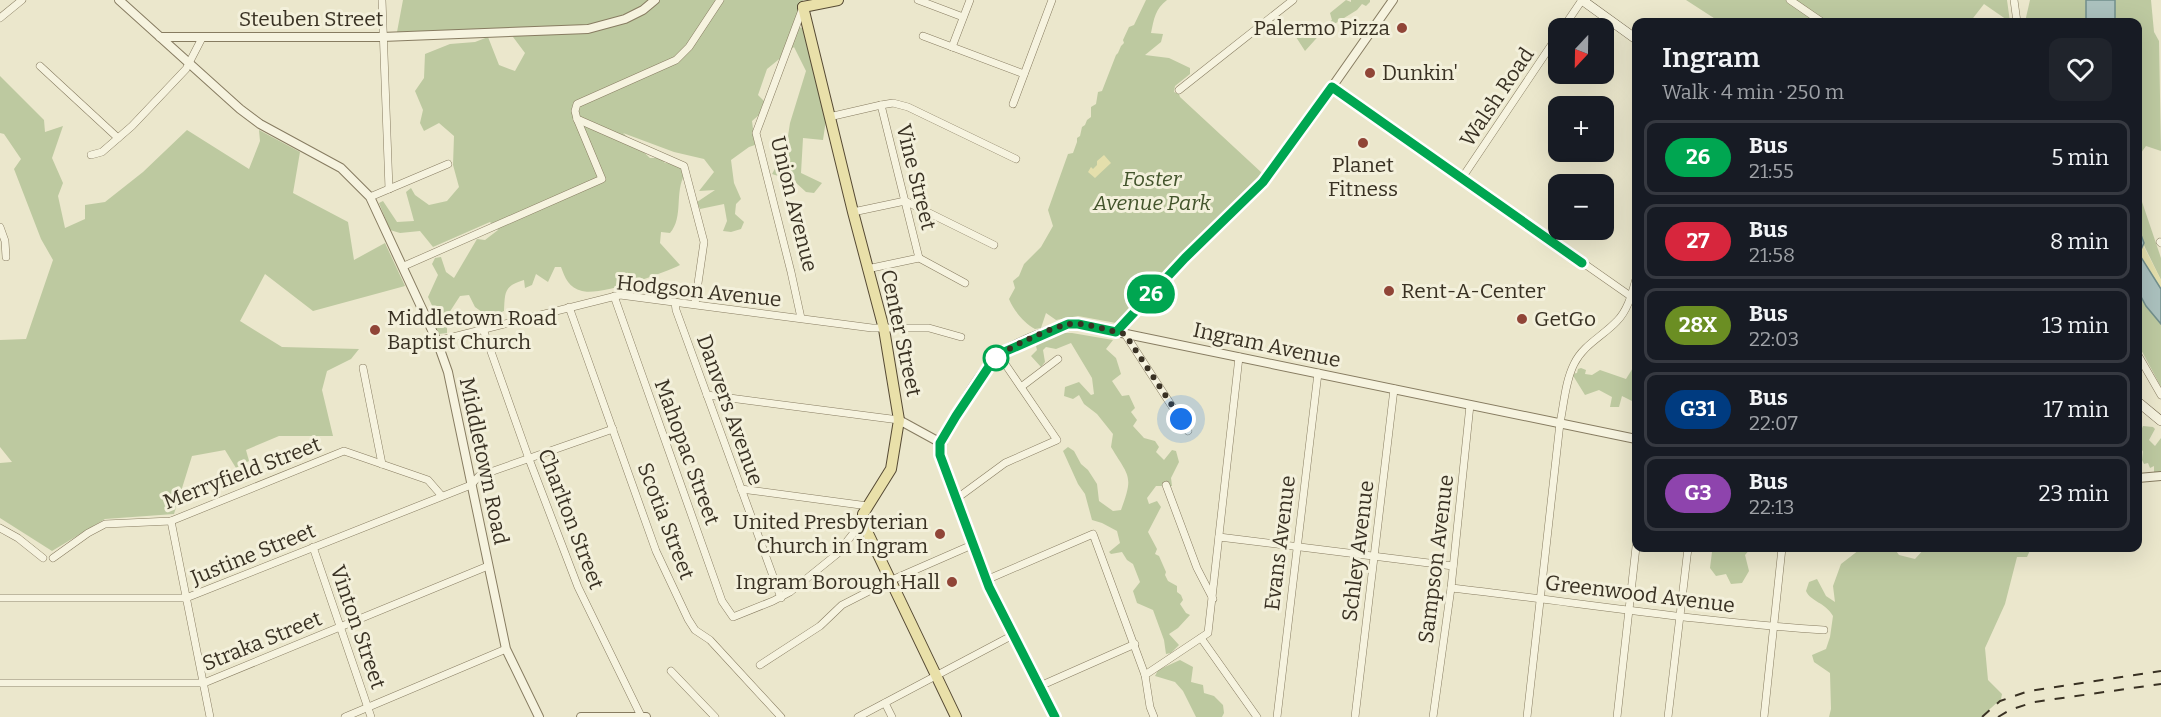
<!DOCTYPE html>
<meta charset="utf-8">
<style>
:root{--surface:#171b24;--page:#20242c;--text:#f1f3f6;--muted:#9ea1a6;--line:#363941}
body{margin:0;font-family:Bitter,serif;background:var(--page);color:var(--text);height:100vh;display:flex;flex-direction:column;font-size:22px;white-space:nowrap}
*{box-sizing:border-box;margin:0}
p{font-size:20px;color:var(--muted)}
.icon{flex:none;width:33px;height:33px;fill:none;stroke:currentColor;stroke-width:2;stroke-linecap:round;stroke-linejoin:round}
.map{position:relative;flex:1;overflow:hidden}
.panel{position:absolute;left:1632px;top:18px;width:510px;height:534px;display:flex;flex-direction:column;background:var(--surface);border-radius:12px;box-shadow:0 6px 24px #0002}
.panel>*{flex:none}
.badge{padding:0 12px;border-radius:20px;font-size:21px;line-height:39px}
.needle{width:39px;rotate:202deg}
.tools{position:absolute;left:1548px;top:18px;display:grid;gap:12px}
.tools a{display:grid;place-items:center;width:66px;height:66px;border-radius:12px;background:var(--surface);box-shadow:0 6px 24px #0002;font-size:30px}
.you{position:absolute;width:30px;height:30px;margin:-15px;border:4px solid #fff;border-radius:50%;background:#1a73e8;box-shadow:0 0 0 9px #1a73e833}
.map>.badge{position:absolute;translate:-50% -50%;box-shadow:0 0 0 3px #fff}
.round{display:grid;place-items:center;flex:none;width:63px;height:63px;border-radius:12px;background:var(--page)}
.summary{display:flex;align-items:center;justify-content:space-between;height:102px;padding:0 30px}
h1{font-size:28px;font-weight:600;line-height:45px}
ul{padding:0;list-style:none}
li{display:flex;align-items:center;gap:18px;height:75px;margin:0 12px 9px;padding:0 18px;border:3px solid var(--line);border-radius:12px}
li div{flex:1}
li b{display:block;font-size:22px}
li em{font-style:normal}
li .badge{min-width:66px;font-weight:700;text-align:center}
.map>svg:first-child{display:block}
</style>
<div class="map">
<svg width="2161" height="717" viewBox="0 0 2161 717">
<rect width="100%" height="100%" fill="#ebe7cc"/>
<!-- green -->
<g fill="#bdc9a0">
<path d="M403 0H803L795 22 801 28 804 27 829 99 823 140 803 138 801 173 822 183 814 193 806 192 794 181 772 174 786 149 790 123 806 71 794 47 767 69 758 95 765 102 759 115 752 121 755 145 749 147 731 160 734 183 741 199 736 204 735 214 744 222 741 229 731 232 723 231 727 221 724 204 700 209 697 202 715 190 699 191 714 172 704 159 674 152 623 133 650 158H661L665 163C675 163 680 166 685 174 674 192 684 217 670 233L661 232 660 243 680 265C662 274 600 296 582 291 569 288 565 278 561 267H555L548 282 536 274 532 285 525 288 524 280C504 286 505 292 504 311L489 317 475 307 469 295 460 296 447 316V333L439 334 436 327 438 318 428 297 438 275 432 264 435 258 441 257 446 272 454 278 477 239 485 240 498 230 490 222 433 247 420 231 400 233 390 230 379 203 383 201 397 222 414 221 406 192 411 188 415 195 429 205 447 201 459 187 453 165 454 136 439 123 424 131 420 123 423 110 415 91 424 78 425 54 450 44 475 42 488 37 499 65 515 71 525 53 507 29 397 32Z"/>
<path d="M1146 0H1167C1155 9 1154 19 1151 33L1163 34 1161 42 1145 55 1169 58 1190 68V74L1175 86 1174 92 1179 94 1180 97 1262 173 1116 323 1078 316 1056 320 1046 313 1041 328 1035 329C1024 323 1014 311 1009 299L1015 288 1013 281 1019 276 1024 264 1041 247 1053 226 1048 210 1068 154 1073 153 1077 142V138L1080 136 1082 127 1085 125 1087 120 1091 117V107L1096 104 1098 92 1102 91 1116 55 1118 53 1121 46 1124 43 1123 40 1129 27 1134 25Z"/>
<polygon points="1346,0 1351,2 1351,0 1370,0 1370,2 1366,6 1362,4 1357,10 1323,31 1305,51 1296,37 1299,35 1309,38 1332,20 1330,13"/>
<polygon points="1686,0 2007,0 2010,22 1984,4 1970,22 1720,22"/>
<polygon points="2030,0 2086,0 2086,22 2025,22"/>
<polygon points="2115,0 2151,0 2154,32 2159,41 2161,151 2146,146 2138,157 2138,22 2115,22"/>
<polygon points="0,76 44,120 45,132 63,126 52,158 63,183 58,196 65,228 85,219 85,205 105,202 143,172 187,130 249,169 260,141 259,130 300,152 293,193 348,222 354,260 385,243 405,286 313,311 265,274 240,321 282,347 359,349 351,359 327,371 322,390 333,436 279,436 246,450 249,461 236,468 225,450 192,456 174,514 105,519 52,551 0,518 0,463 12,462 0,447 0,340 26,339 53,260 41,239 14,169 21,159 4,134 0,133"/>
<polygon points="2138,190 2161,258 2161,280 2138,233"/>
<polygon points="2138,291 2146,306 2161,324 2161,387 2138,344"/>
<path d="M1056 333H1072L1113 340 1106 349 1116 358 1121 374 1112 381 1122 396 1129 395 1135 408 1131 412 1137 420 1133 426 1144 438 1155 441 1159 447 1156 452 1164 460 1172 450 1176 451 1179 462 1171 478 1172 486H1156L1147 498 1149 504 1157 501 1161 507 1148 532 1157 549 1155 554 1159 556 1166 572 1165 575 1168 581 1177 586V592L1181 595 1183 600 1180 604 1186 613 1190 615 1178 628 1169 634 1179 645 1171 653 1166 654 1164 640 1153 610 1137 603 1133 591 1140 582 1133 564 1127 560 1122 552 1111 554 1109 552 1120 543 1117 531 1102 523 1092 520 1085 494 1078 484 1063 451 1068 447 1074 451 1081 464 1088 470 1097 484 1099 501 1113 511 1121 510C1134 475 1129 477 1111 447L1113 434 1097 414 1084 404 1079 395 1073 399 1064 396 1065 387 1079 382 1091 395 1094 394 1092 378 1071 343 1056 349 1046 347 1043 350 1045 362 1041 367 1031 356 1037 350 1036 346Z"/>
<polygon points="1636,363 1636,403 1622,396 1619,407 1610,407 1612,397 1599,390 1585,395 1572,374 1577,373 1578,369 1581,368 1586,370 1585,374 1592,375 1600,370 1626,379"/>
<polygon points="2143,426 2153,427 2155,429 2149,440 2155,446 2161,438 2161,474 2154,473 2154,466 2150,468 2148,463 2144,464 2142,460 2143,450 2141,453 2138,452 2138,437"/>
<polygon points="1716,548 1751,548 1745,555 1749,571 1742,583 1731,584 1726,574 1716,576 1710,568 1712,552"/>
<path d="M1882 548H1894L1899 555 1915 559 1925 548H2031L2027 557H2017L2005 604 1985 648 1988 680 2002 694 2001 699 1981 717H1829L1831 709 1830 673 1814 662 1812 655 1826 649 1830 637 1833 616C1825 602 1811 602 1806 591L1809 582 1817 579 1826 596 1835 602 1833 586 1841 564 1859 550 1879 549Z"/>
<polygon points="1180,660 1193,667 1191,682 1203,685 1204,693 1214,696 1223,705 1224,713 1222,717 1196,717 1183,691 1175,682 1155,676 1158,670"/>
</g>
<!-- sand -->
<g fill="#e4dfac">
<polygon points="1104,155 1111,163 1095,178 1088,172 1091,167 1093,169 1097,165 1097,161"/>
<polygon points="2143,245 2161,280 2161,289 2139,254"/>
</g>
<!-- water -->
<g fill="#abc1be" stroke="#728f8c" stroke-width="1.5">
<rect x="2086" y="0" width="29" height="22"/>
<polygon points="2138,227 2144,243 2139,254 2161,289 2161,324 2146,306 2138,291"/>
</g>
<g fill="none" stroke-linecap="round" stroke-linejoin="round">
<defs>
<g id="minor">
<polyline points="382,0 389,189"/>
<polyline points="918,0 963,17"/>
<polyline points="1790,0 1822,22"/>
<polyline points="2014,0 2017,22"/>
<polyline points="0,18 22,0"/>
<polyline points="1563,28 1582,0"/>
<polyline points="923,36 1024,74"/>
<polyline points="952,47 970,0"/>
<polyline points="40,66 118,138"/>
<polyline points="1332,87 1636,300"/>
<polyline points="1179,90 1293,0"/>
<polyline points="1013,104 1052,0"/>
<polyline points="881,105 919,258"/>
<polyline points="829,117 881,105 893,103 908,107 1016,159"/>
<polyline points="577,119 684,166 704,242 695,304"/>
<polyline points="91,155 102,152 132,126 186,69 202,38"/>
<polyline points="1462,178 1558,35"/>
<polyline points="370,197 448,164"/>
<polyline points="853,212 905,201 994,245"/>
<polyline points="0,227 5,241 6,257"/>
<polyline points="2160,242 2161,243"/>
<polyline points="404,266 602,179 577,119 575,111 577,104 676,60 689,47 720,0"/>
<polyline points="867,269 919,258 965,283"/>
<polyline points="614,296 722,601 733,617 773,601 790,592 837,554 863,521"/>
<polyline points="675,302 676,310 781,598"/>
<polyline points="569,307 656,551 688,619 695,630 710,640 781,717"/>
<polyline points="801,318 791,272 756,133 802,10"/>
<polyline points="483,329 529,459 578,587 641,716"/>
<polyline points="1125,334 1188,431"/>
<polyline points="437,341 620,295 872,328 929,328 961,337"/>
<polyline points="2138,355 2161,395"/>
<polyline points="363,368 382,464"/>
<polyline points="1021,387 1058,359"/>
<polyline points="707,395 899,420"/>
<polyline points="1166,485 1197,568 1213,599"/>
<polyline points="741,489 868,506"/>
<polyline points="956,499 1005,463 1057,440 999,355"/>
<polyline points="171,521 210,717"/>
<polyline points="0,528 18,538 43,558"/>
<polyline points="1219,537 1453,566"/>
<polyline points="313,547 371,717"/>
<polyline points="53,558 88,533 105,524 171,521 344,451 428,480 441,495"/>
<polyline points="986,580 1093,534 1145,675 1150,707 1154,717"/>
<path d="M1451 588C1575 602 1699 622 1824 630"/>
<polyline points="0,598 186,598 471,485 479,476 613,429"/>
<polyline points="1201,638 1257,717"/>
<polyline points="760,665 820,626 842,605 885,583 972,545"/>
<polyline points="671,671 715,717"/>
<polyline points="1145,675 1208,633 1239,357"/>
<polyline points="0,683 204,683 488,566"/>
<polyline points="1040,686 1135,644"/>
<polyline points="885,703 892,717"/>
<polyline points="345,717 506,649"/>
<polyline points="858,717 1013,635"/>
<polyline points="1277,717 1318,373"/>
<polyline points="1355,717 1394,389"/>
<polyline points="1433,717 1451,588 1470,405"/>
<path d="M1527 717 1560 423C1564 404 1565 382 1574 364 1583 345 1603 336 1617 321 1628 310 1632 293 1636 279"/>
<polyline points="1617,717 1636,547"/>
<polyline points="1668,717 1688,548"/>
<polyline points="1764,717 1782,548"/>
</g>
<g id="tertiary">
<polyline points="119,0 240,109 260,124 341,168 370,197 437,341 448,372 506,649 539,717"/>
<polyline points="160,37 382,37 588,29 625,19 643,10 655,0"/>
<polyline points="1116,332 1185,259 1263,182 1283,157 1393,0"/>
<polyline points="899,420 941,443"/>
<polyline points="2138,478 2161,476"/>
<polyline points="581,717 646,717"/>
<path d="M1056 717 989 587 940 455C938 438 983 368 997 356 1010 345 1062 323 1078 324L1636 439"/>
</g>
<g id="secondary">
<polyline points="1582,0 1636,39"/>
<polyline points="2138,402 2161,421"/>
</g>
<g id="primary">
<polyline points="803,7 853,212 884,329 899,420 891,469 863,514 863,523 956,717"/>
<polyline points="803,7 838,0"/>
</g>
</defs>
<!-- minor casing -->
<use href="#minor" stroke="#877c61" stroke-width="8"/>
<!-- tertiary casing -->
<use href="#tertiary" stroke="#877c61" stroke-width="10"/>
<!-- secondary casing -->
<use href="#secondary" stroke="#695d44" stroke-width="10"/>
<!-- primary casing -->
<use href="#primary" stroke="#564a34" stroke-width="12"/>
<!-- minor -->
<use href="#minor" stroke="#f6f3df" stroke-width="7"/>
<!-- tertiary -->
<use href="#tertiary" stroke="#f6f3df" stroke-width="8"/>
<!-- secondary -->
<use href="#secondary" stroke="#f6f3df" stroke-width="9"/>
<!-- primary -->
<use href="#primary" stroke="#e9e0a9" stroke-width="10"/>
<!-- rail -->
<g stroke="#393123" stroke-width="2" stroke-dasharray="10 10" stroke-linecap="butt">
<polyline points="1982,717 2000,701 2029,691 2161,671"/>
<polyline points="1998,717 2010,710 2034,702 2161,684"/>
</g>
</g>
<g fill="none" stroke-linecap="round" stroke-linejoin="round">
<defs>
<polyline id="line" points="1055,717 989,587 940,455 940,443 956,416 994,359 1004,352 1068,324 1078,324 1116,332 1185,258 1263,182 1332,87 1582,263"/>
</defs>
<!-- line casing -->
<use href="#line" stroke="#fff" stroke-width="14"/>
<!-- line -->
<use href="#line" stroke="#00a651" stroke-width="9"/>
<!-- walk -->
<path stroke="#393123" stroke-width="6" stroke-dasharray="0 10.8" d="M996 358 994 359C1004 349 1056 325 1070 324 1087 322 1108 331 1125 334L1181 419"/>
</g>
<!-- markers -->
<g fill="#904537" stroke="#f3f0db" stroke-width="2">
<circle cx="1402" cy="28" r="6"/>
<circle cx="1370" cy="73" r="6"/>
<circle cx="1363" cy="143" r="6"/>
<circle cx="1389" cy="291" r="6"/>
<circle cx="1522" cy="319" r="6"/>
<circle cx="375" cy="330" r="6"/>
<circle cx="940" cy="534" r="6"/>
<circle cx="952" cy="582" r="6"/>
</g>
<circle fill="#fff" stroke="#00a651" stroke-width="3" cx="996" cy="358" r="12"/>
<g text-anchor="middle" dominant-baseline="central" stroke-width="6" stroke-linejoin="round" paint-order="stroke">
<!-- street labels -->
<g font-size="21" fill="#393123" stroke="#f3f0db">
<text x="311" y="19">Steuben Street</text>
<text transform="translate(1497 97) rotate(-56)">Walsh Road</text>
<text transform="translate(916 177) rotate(76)">Vine Street</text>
<text transform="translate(794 204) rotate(76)">Union Avenue</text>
<text transform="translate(699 291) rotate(6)">Hodgson Avenue</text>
<text transform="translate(901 333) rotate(78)">Center Street</text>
<text transform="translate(1267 345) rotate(12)">Ingram Avenue</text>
<text transform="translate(730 410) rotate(70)">Danvers Avenue</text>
<text transform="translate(687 452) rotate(70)">Mahopac Street</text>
<text transform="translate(484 461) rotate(78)">Middletown Road</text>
<text transform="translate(242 473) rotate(-21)">Merryfield Street</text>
<text transform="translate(571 519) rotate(69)">Charlton Street</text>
<text transform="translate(666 521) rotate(69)">Scotia Street</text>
<text transform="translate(1280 543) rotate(-83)">Evans Avenue</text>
<text transform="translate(1358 551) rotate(-83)">Schley Avenue</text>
<text transform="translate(253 554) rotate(-22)">Justine Street</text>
<text transform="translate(1436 559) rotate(-83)">Sampson Avenue</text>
<text transform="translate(1640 594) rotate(7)">Greenwood Avenue</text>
<text transform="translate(358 627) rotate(71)">Vinton Street</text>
<text transform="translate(262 641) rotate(-22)">Straka Street</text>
</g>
<!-- poi labels -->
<g font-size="21" fill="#393123" stroke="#f3f0db" text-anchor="start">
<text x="1390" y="28" text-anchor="end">Palermo Pizza</text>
<text x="1382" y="73">Dunkin'</text>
<text x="1363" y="165" text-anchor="middle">Planet<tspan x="1363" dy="24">Fitness</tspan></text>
<text x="1401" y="291">Rent-A-Center</text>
<text x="387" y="318">Middletown Road<tspan x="387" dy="24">Baptist Church</tspan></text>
<text x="1534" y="319">GetGo</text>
<text x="928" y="522" text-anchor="end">United Presbyterian<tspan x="928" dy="24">Church in Ingram</tspan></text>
<text x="940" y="582" text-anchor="end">Ingram Borough Hall</text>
</g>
<!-- park labels -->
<g font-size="21" font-style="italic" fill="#43542c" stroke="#f3f0db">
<text x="1152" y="179">Foster<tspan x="1152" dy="24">Avenue Park</tspan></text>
</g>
</g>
</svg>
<div class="tools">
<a><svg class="needle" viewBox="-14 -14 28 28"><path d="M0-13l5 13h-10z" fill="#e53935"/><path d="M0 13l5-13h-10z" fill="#9ea1a6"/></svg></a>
<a>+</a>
<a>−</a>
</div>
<div class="you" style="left:1181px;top:419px"></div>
<b class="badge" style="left:1151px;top:294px;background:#00a651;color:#fff">26</b>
<section class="panel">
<div class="summary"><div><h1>Ingram</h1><p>Walk · 4 min · 250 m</p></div><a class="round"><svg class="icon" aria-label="heart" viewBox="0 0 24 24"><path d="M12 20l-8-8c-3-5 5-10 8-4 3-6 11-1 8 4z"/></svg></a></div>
<ul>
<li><span class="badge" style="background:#00a651;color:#fff">26</span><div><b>Bus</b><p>21:55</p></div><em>5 min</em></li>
<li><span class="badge" style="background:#d7263d;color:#fff">27</span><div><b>Bus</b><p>21:58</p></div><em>8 min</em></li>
<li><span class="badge" style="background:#6b8e23;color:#fff">28X</span><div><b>Bus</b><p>22:03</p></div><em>13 min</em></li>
<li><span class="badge" style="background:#003b80;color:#fff">G31</span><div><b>Bus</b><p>22:07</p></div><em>17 min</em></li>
<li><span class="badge" style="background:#8e44ad;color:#fff">G3</span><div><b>Bus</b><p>22:13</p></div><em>23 min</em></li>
</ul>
</section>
</div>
